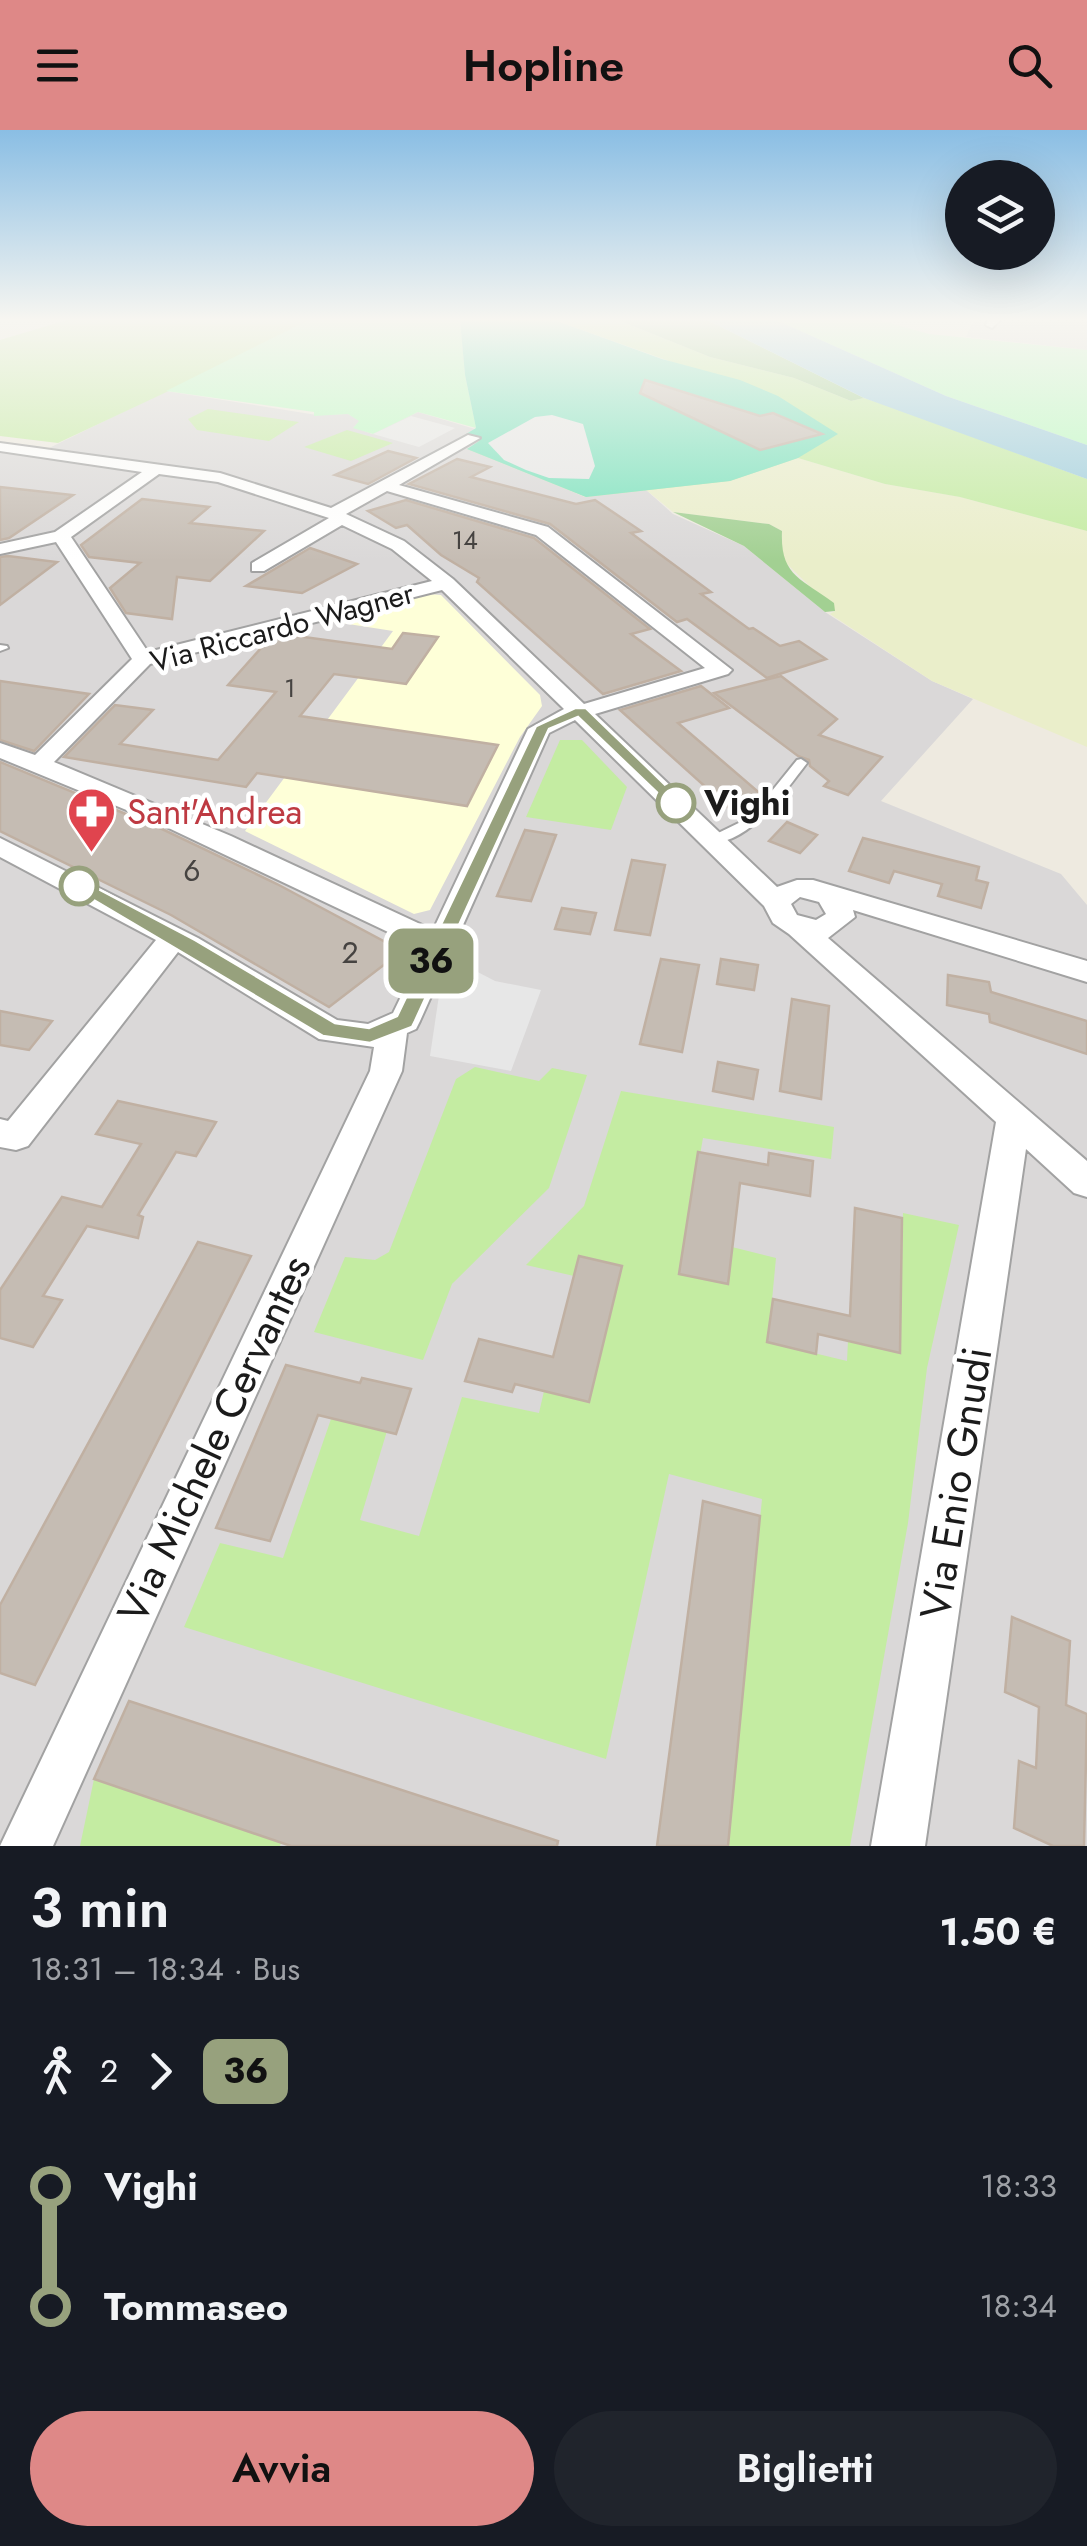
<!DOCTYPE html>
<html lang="it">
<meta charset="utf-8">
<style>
:root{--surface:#171b24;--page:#20242c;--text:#f1f3f6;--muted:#9ea1a6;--accent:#de8887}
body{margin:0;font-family:Jost,sans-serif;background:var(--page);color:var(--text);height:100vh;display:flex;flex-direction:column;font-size:38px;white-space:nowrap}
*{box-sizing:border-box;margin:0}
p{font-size:32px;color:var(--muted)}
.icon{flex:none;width:55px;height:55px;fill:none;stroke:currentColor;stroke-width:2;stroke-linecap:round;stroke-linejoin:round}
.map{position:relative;height:1716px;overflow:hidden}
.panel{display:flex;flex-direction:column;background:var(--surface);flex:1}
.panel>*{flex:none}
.badge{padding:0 20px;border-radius:15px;font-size:35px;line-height:65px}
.buttons{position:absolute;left:945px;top:30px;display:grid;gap:20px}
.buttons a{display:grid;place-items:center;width:110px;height:110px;border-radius:50%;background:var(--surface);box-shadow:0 10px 40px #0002;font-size:50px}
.map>.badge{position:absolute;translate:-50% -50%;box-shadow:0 0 0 5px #fff}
.legs{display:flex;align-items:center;gap:15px;height:110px;padding:0 30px;font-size:32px}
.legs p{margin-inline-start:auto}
.head{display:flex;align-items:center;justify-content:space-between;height:170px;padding:0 30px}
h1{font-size:55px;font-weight:600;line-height:75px}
.primary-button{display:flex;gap:20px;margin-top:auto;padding:20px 30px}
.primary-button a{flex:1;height:115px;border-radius:60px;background:var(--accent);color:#111;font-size:40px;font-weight:600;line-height:115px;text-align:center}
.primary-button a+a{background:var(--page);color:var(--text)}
ul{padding:0 30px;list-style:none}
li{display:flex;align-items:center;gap:35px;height:120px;font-size:38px}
li i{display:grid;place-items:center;width:15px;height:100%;margin:0 12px;background:currentColor}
li i::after{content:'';width:25px;height:25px;margin:-12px;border:8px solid;border-radius:50%;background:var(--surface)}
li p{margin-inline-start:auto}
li:first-child i{background:linear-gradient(#0000 50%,currentColor 0)}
li:last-child i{background:linear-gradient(currentColor 50%,#0000 0)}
header{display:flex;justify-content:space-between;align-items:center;height:130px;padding:0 30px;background:var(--accent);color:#111;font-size:45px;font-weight:600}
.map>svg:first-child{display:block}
</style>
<header><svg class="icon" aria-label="menu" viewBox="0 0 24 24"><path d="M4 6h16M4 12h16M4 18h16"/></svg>Hopline<svg class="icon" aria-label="search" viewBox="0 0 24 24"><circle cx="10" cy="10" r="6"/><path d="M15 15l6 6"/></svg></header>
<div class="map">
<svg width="1087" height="1716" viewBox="0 0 1087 1716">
<rect width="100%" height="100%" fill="#eeeae0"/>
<!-- residential -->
<g fill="#dad8d8">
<polygon points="974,190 1087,190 1087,220 966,207"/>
<polygon points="166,261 317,285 348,284 360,291 354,297 372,304 418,282 475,299 467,304 480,311 469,318 585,367 645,359 673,384 744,416 825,482 932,551 973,569 881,671 1061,744 1087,775 1087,1716 0,1716 0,316 43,321"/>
</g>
<!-- education -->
<polygon fill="#feffd8" points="428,464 441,465 540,565 542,576 520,607 430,780 414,784 245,701 393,501 329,491"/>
<!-- farmland -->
<polygon fill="#eaeeca" points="798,328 885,354 960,367 1087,401 1087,617 932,551 830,484 835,481 782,429 782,401 769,394 673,382 645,359 730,351"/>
<!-- grass -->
<g fill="#c4eca2">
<polygon points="67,190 320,190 58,313 0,306 0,210"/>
<polygon points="554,190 618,190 710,227 794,248 851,271 864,268 892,277 1087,349 1087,401 960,367 885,354 798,328 730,351 586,367 467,319 680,235"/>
<polygon points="208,279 299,292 269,311 197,300 188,289"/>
<polygon points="347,300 393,313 351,331 304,317"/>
<polygon points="560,610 582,610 627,657 611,700 526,687"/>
<polygon points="475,937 539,951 552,938 587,945 549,1058 452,1154 423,1230 314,1202 345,1127 375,1130 389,1122 456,949"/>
<polygon points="621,961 834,997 831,1029 703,1008 679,1144 727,1154 732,1117 776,1128 768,1212 847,1231 848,1211 900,1223 903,1083 959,1095 927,1238 908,1393 850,1716 728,1716 762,1369 669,1344 606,1629 184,1497 220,1413 283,1428 331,1289 387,1301 360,1390 419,1406 462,1267 539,1283 544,1261 589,1272 622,1136 579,1126 574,1146 526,1135 584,1076"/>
<polygon points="94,1649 281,1713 280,1716 80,1716"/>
</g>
<!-- forest -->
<g fill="#a2d092">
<polygon points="618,190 707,190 864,268 851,271 794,248 710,227"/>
<path d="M673 382 769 394 782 401C780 446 801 448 834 473L835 481 825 482 744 416Z"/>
</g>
<!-- park -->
<g fill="#b9fcc0">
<polygon points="309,190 460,190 465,245 476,298 418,282 373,304 353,298 359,291 348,284 314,286 314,282 166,261"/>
<polygon points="776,190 879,190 929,204 1087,220 1087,315 946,266"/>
</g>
<!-- pitch -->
<polygon fill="#79e2bd" points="460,190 554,190 662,229 740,250 778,266 838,304 798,328 730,351 586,367 467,319 479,311 466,304 476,298 465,245"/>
<!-- parking -->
<g fill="#e7e7e7">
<polygon points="552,285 583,294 595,336 589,349 549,348 526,340 504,330 488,313 535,287"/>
<polygon points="411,286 455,298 419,317 373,304"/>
<polygon points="445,825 495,851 541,860 511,941 430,926"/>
</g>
<!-- water -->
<polygon fill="#9dcede" points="707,190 776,190 946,266 1087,315 1087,349 864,268"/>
<!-- building -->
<g fill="#c5bcb3" stroke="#c0b0a2" stroke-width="2.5">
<polygon points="645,250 760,286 773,283 822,304 760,320 640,263"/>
<polygon points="388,321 416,328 368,354 335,345"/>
<polygon points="457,329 490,337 471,347 576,374 595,370 641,401 631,403 711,462 701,464 749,499 753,498 780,516 799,511 826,529 767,548 687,489 677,492 550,394 409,354"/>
<polygon points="0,357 73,365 9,408 0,410"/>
<polygon points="142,369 209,377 190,393 264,401 210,451 177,447 172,489 126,483 110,458 140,433 89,427 81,415"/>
<polygon points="406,370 534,408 650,499 631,504 681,541 603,564 477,452 479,448 441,425 407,395 396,398 368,381"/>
<polygon points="310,418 357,434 302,463 246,456"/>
<polygon points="8,426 57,432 0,475 0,427"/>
<polygon points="403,503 438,507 406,554 334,544 300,586 498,615 467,676 257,643 246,657 64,627 115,575 153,580 120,614 218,630 276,562 228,555 271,507 282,504 392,519"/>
<polygon points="781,546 837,589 819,605 882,627 848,665 824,656 829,651 810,636 809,630 798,626 714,563"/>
<polygon points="0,551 89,564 34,621 0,610"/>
<polygon points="701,556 729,578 678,593 763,666 749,683 739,687 620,580"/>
<polygon points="0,632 162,699 277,754 402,821 329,877 171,785 0,701"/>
<polygon points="787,692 817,705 800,723 769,711"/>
<polygon points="525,700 556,705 531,771 497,766"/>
<polygon points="863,708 979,737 976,750 988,753 981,778 938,766 942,754 894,741 889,753 849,741"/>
<polygon points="632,730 665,735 650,805 615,800"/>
<polygon points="562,778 596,783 590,804 555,799"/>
<polygon points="661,829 699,835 682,922 640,914"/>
<polygon points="721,829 758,835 754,860 717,854"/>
<polygon points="948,845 989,852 991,862 1087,891 1087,924 990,892 989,884 947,875"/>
<polygon points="792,869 829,876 821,969 780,961"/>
<polygon points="0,881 52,891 29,920 0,915"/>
<polygon points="718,932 758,940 753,969 713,961"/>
<polygon points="118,971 216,992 196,1026 176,1022 138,1085 143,1087 138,1108 87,1096 43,1166 62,1170 33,1217 0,1208 0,1160 62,1067 102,1077 141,1014 96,1004"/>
<polygon points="698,1022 768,1035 769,1023 813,1031 810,1066 740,1053 728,1154 679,1144"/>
<polygon points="855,1078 902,1088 900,1223 818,1204 816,1224 767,1212 773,1169 850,1186"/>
<polygon points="198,1112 251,1126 35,1555 0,1543 0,1475"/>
<polygon points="579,1126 622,1136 589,1272 515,1254 512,1262 465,1251 479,1209 553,1227"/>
<polygon points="286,1235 360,1253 362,1248 411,1259 396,1304 318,1285 270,1411 216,1398"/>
<polygon points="703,1371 760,1386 728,1716 657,1716"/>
<polygon points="1012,1487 1070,1511 1066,1575 1087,1584 1084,1716 1053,1716 1014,1698 1019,1631 1036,1638 1039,1577 1005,1562"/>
<polygon points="129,1571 558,1711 557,1716 291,1716 94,1649"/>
</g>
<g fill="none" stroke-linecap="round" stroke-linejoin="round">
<defs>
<g id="service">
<polygon points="0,515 7,516 8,518 0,521"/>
<path d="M801 629 807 633C785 661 750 714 710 713L709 710 710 707 751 687 797 630Z"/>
</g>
<g id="minor">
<polygon points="988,190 1000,190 992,198 986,195"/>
<path d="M468 305 480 308 399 355 548 397 732 540 728 544 595 584 777 757 797 750H813L1087 831V852L853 780 855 787 828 808 1087 1031V1067L1074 1063 1026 1019 925 1716H871L996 992 789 804 773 793 764 776 575 590 549 603 420 891 416 899 407 903 402 941 53 1716H0L370 941 374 917 319 909 178 822 28 1016 16 1020 0 1017V989L8 991 156 810 0 727V708L198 808 337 890 368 894 393 883 424 819 158 693 0 628V613L35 625 132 529 56 412 0 424V414L55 402 142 342 0 321V313L220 343 331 378ZM159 344 218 352 329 388 252 433V441H264L342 395 392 419 432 451 148 522 71 407ZM387 361 536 405 705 538 584 574 453 449 404 411 346 384ZM442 460 564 579 528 599 433 800 231 706 54 632 150 534ZM800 767 819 772 826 784 816 790 797 785 791 774Z"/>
</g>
</defs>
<!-- service casing -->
<use href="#service" stroke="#a2a2a2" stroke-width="4"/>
<!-- minor casing -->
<use href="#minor" stroke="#a2a2a2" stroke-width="4"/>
<!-- service -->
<use href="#service" fill="#fff" fill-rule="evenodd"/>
<!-- minor -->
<use href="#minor" fill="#fff" fill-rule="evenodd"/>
</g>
<!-- sky -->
<linearGradient id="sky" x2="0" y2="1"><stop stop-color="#8abee4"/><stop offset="0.44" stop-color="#f7f6f1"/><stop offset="1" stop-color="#f7f6f1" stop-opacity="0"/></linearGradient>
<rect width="1087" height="431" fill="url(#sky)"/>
<!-- line-1 -->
<polygon fill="#97a17d" stroke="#fff" stroke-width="2.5" points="575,578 586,578 684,673 671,676 578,587 549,599 415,891 412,897 370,913 323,906 70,756 73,752 85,752 195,810 335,893 369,898 397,886 536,596"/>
<!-- icons -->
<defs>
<symbol id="pharmacy-pin" viewBox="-11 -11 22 30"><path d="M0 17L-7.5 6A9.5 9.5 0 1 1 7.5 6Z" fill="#e0444e" stroke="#fff"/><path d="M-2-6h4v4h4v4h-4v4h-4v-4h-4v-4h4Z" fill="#fff"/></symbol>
</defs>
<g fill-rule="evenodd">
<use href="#pharmacy-pin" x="64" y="654" width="55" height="75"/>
</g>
<!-- markers -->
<g fill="#fff" stroke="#97a17d" stroke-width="5">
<circle cx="676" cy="673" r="18"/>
<circle cx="79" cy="756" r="18"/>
</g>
<g text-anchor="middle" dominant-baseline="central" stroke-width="9" stroke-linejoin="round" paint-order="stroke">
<!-- far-number labels -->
<g font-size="25" fill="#464341">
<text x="465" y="410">14</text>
<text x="290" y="558">1</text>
</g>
<!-- far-street labels -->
<g font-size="30" fill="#1b1b1b" stroke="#fff">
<text transform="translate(282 497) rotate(-15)">Via Riccardo Wagner</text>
</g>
<!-- number labels -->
<g font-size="30" fill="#464341">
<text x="192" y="740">6</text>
<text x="350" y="822">2</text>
</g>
<!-- stop labels -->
<g font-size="35" font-weight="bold" fill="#1b1b1b" stroke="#fff" text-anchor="start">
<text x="704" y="673">Vighi</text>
</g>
<!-- health labels -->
<g font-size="35" fill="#be3a42" stroke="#fff" text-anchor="start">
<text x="127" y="682">Sant'Andrea</text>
</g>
<!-- near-street labels -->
<g font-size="42" fill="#1b1b1b" stroke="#fff">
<text transform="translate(214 1309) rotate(-65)">Via Michele Cervantes</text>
<text transform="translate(956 1353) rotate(-81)">Via Enio Gnudi</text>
</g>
</g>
</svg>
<div class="buttons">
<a><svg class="icon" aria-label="layers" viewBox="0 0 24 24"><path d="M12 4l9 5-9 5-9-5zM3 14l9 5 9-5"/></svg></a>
</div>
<b class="badge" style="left:431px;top:831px;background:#97a17d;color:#111">36</b>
</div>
<section class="panel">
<div class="head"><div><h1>3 min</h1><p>18:31 – 18:34 · Bus</p></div><b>1.50 €</b></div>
<div class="legs"><svg class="icon" aria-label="walk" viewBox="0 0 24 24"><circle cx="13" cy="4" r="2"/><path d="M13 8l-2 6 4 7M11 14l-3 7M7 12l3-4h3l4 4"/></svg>2<svg class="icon" aria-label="forward" viewBox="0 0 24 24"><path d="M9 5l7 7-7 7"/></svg><b class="badge" style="background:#97a17d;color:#111">36</b></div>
<ul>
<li><i style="color:#97a17d"></i><b>Vighi</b><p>18:33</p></li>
<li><i style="color:#97a17d"></i><b>Tommaseo</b><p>18:34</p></li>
</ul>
<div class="primary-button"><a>Avvia</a><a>Biglietti</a></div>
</section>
